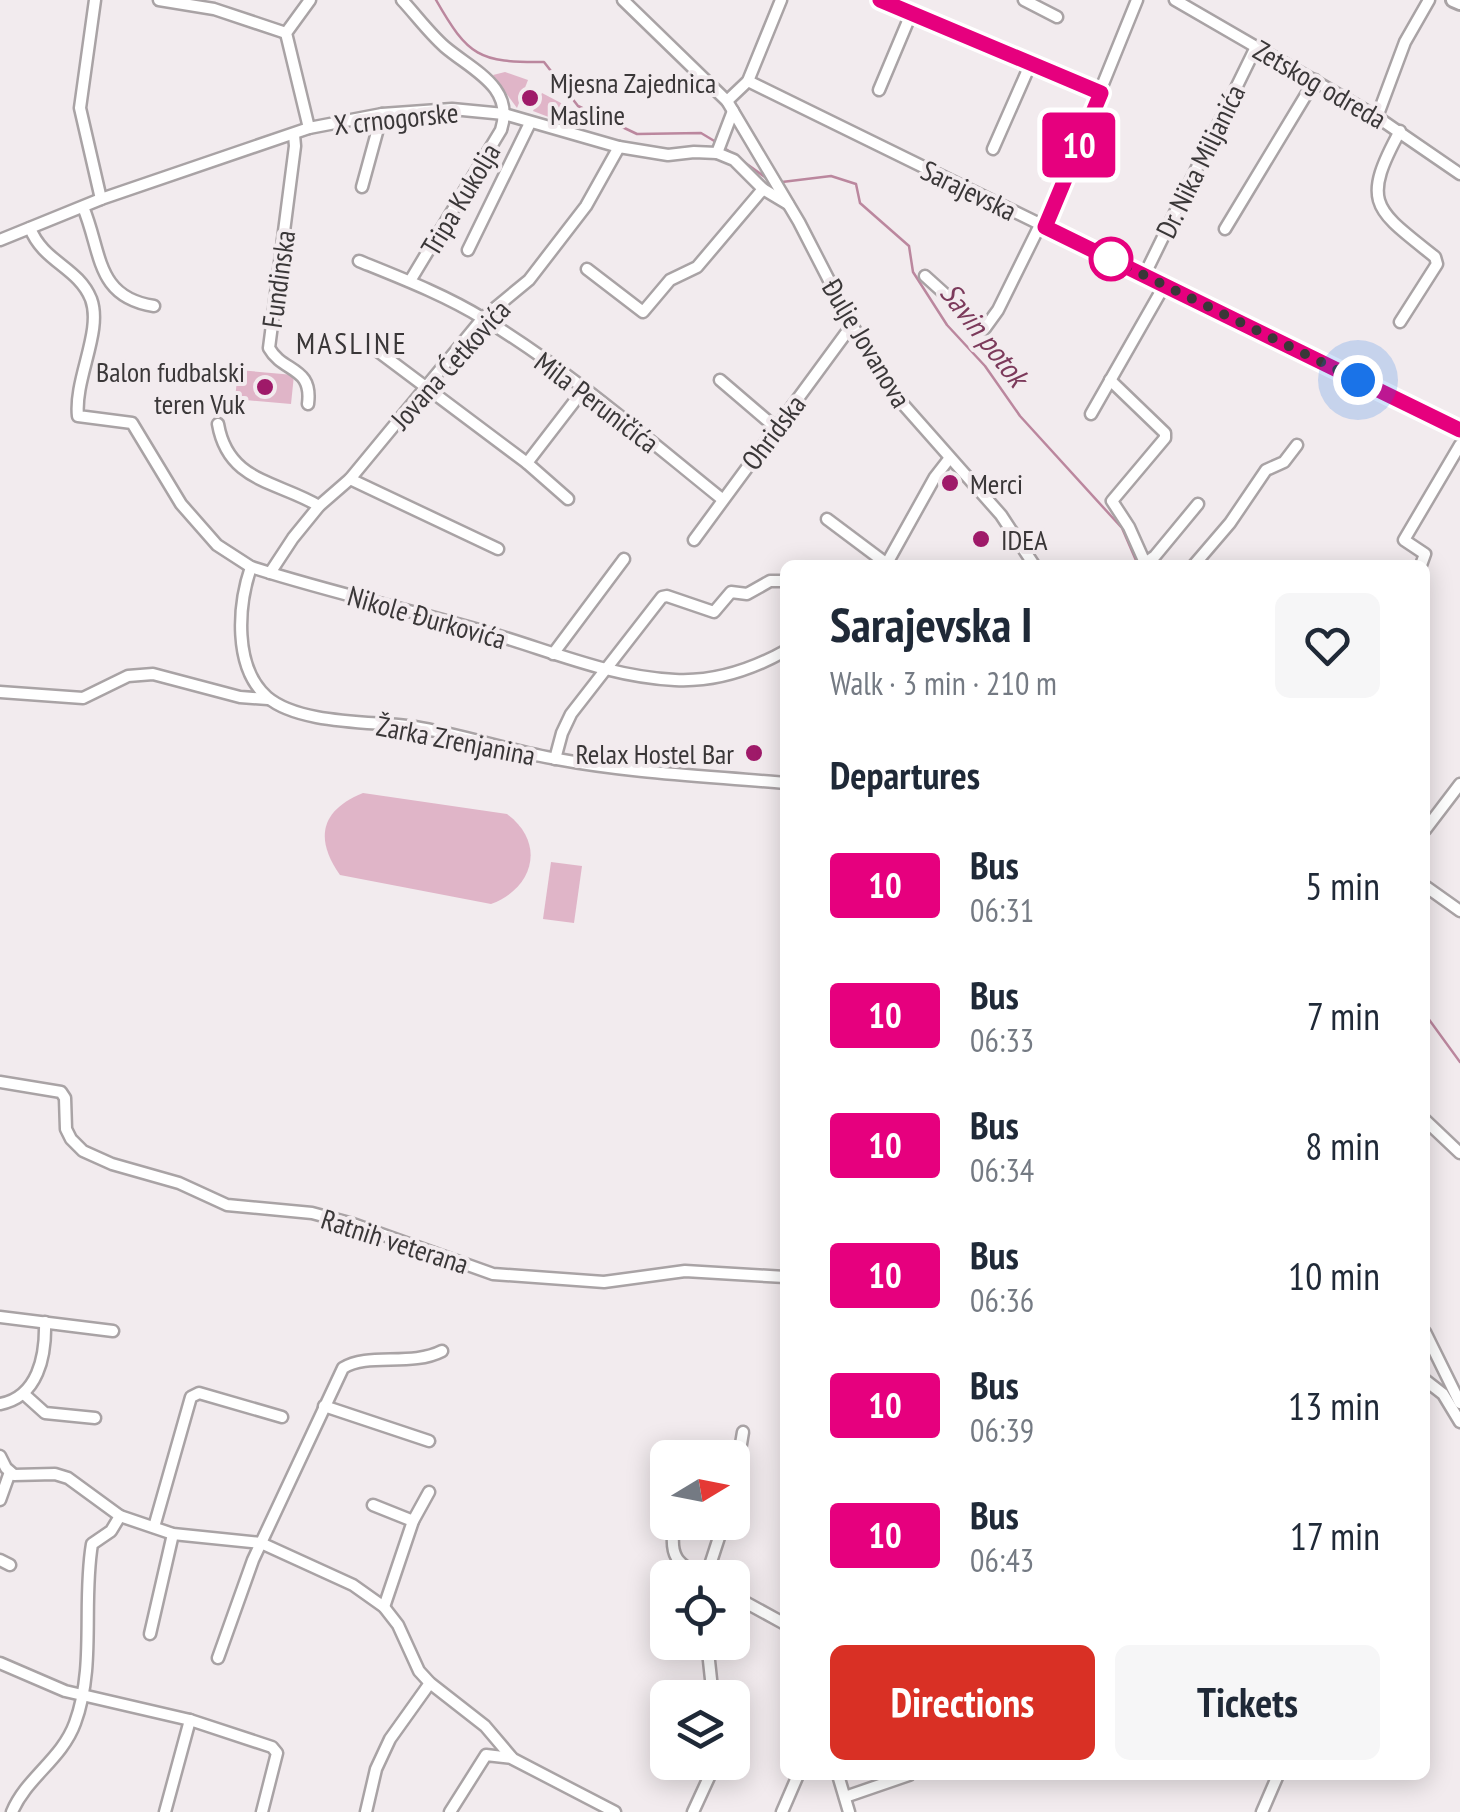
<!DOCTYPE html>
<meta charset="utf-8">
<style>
:root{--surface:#fff;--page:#f6f6f7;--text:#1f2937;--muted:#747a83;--accent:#d93025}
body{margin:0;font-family:"PT Sans Narrow",sans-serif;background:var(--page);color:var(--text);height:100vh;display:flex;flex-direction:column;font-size:38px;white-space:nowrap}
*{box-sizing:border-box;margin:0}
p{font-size:32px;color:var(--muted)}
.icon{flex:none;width:55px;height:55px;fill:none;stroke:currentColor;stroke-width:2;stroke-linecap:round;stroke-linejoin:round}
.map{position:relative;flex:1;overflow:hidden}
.sheet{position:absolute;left:780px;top:560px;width:650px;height:1220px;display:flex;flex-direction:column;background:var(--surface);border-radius:15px;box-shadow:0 5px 25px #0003}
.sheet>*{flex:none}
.badge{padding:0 20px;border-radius:8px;font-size:35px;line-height:65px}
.needle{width:65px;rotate:80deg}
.controls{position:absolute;left:650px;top:1440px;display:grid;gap:20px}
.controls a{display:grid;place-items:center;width:100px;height:100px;border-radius:15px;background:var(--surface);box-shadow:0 5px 25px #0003;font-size:50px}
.you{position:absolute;width:50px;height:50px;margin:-25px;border:8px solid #fff;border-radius:50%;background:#1a73e8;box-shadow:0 0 0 15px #1a73e833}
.map>.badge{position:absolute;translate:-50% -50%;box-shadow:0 0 0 5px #fff}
h2{padding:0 50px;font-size:38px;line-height:90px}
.round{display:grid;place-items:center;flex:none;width:105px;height:105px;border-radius:15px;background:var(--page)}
.summary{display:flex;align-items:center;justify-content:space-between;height:170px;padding:0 50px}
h1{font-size:48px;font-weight:700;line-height:75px}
.cta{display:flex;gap:20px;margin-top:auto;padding:20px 50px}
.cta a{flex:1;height:115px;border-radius:15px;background:var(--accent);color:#fff;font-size:40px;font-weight:700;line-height:115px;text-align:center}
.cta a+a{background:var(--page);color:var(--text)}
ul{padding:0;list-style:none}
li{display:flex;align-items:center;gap:30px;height:130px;padding:0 50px}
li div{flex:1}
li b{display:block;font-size:38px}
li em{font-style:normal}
li .badge{min-width:110px;font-weight:700;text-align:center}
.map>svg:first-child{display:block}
</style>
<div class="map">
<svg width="1460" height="1812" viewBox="0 0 1460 1812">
<rect width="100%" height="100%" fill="#f2ebee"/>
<!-- green -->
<g fill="#e0b5c8">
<polygon points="505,72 528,80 517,108 493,75"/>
<polygon points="542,93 578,112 572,126 533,111"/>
<polygon points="238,370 294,375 291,404 235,399"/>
<path d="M363 793 507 814C546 843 534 888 491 904L340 875C314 838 321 810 363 793Z"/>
<polygon points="551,862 582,866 574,923 543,919"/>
</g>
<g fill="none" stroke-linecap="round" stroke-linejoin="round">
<!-- stream -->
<g stroke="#bb879e" stroke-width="2.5">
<path d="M436 0C468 56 479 63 544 62L578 106 637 134 701 133 716 142"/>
<polyline points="723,147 769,180"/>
<polyline points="782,182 831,176 856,184 860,203 909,246 913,272 947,325 985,366 1020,416 1122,528 1138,565"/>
<polyline points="1425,1014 1460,1062"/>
</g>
<defs>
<g id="minor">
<polyline points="95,0 80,108 101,199"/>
<polyline points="159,0 214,9 286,33"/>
<path d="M402 0C416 15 429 33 445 47 472 70 515 87 501 130L410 281"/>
<polyline points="623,0 727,101 799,222 852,325 894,394 1001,515 1034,565"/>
<polyline points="880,0 1101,93"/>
<polyline points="1024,0 1057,17"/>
<polyline points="1175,0 1377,117 1460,174"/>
<polyline points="748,81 1460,430"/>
<polyline points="879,90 911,14"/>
<polyline points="727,101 748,81 781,0"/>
<polyline points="1377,117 1405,42 1429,0"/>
<polyline points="309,128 286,33 310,0"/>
<path d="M294 135 295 146 269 348C283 373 313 366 308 404"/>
<polyline points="993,149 1030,65"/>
<polyline points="717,153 733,111"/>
<polyline points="362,187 382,114"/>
<path d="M83 207C102 252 95 297 154 306"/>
<polyline points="1045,227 1137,0"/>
<path d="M30 228C43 262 78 267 91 299 103 331 74 379 78 416L132 423 181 504 217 545 251 567C332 593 415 611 496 635 556 653 612 677 675 680 714 682 751 670 785 651"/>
<polyline points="1225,229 1315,80"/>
<polyline points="0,240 101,199 309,128 382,114 452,109 504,114 619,147 668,155 694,152 717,153 734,160 763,189 788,204"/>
<polyline points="468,250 530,123"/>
<path d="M359 261C401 278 445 295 484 319 568 370 645 437 722 499"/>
<polyline points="587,269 643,312 670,280 697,267 763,189"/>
<polyline points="925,276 956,304 974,326 985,328 998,310 1040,225"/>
<polyline points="1144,276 1256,47"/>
<path d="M1400 322 1437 264 1435 257C1375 209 1360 204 1400 131"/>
<polyline points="379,352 527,463 568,499"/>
<polyline points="720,380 776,428"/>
<polyline points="1110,380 1165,433 1165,438 1112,501 1129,527 1146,565"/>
<polyline points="1091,414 1164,286"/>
<path d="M218 424C228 482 277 481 319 506"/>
<polyline points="527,463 584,389"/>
<polyline points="350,479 498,549"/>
<polyline points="827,519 887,564"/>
<polyline points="694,540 852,325"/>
<polyline points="1145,563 1155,556 1198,504"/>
<polyline points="886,565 935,477 949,459"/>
<polyline points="1194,565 1230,523 1266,470 1284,462 1297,445"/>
<polyline points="1421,565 1425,554 1404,540 1460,445"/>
<path d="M251 567C238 605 233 667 267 697 300 725 374 721 415 727 463 735 509 751 557 759 632 773 709 776 785 783"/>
<polyline points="270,573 293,538 319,506 350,479 483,318 529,280 586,206 619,147"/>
<polyline points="553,654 624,559"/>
<polyline points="0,692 83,698 128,676 153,674 240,697 268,699"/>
<polyline points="555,759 562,733 571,714 662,597 667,596 714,612 731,592 747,594 770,581 785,581"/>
<polyline points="1425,830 1460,784"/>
<polyline points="1425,886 1460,911"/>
<polyline points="0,1082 61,1092 65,1098 66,1129 71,1139 83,1151 112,1164 179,1183 227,1205 312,1213 353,1224 493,1274 604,1282 685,1271 785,1277"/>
<polyline points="1425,1120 1460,1153"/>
<polyline points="0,1317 113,1331"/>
<polyline points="1425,1332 1460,1403"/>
<polyline points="1425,1380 1443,1394 1460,1422"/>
<polyline points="25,1395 45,1413 95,1418"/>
<path d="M0 1404C38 1397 46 1356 45 1322"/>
<polyline points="324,1406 429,1441"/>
<polyline points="0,1456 6,1468 14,1475 55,1474 68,1478 120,1516 173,1534 261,1543 353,1585 384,1607 398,1625 419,1671 430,1683 485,1726 513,1759 615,1812"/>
<polyline points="732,1498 743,1432"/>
<polyline points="0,1500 10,1472"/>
<polyline points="373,1505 413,1521"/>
<path d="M675 1522C668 1556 676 1565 707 1578"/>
<polyline points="154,1527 191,1397 199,1393 282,1417"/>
<polyline points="0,1560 10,1565"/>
<polyline points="712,1578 711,1562 724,1522"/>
<polyline points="732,1595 785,1624"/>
<polyline points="384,1607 413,1521 429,1492"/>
<polyline points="150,1634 173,1534"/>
<polyline points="707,1642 713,1698"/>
<path d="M218 1658 253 1560 343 1368C368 1352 411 1367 442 1351"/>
<polyline points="0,1663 65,1691 190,1720 272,1747 277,1753 262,1812"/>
<polyline points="838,1775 849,1812"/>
<polyline points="845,1797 909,1775"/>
<path d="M12 1812C26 1778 62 1759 75 1723 96 1666 82 1603 92 1544L111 1531 120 1516"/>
<polyline points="165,1812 190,1720"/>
<polyline points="366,1812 376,1769 390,1739 430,1683"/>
<polyline points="450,1812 486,1755 512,1758"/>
<polyline points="693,1812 716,1762"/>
<polyline points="782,1812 798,1775"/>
<polyline points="1262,1812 1278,1775"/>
</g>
<polyline id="major" points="1453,0 1460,3"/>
</defs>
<!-- minor casing -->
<use href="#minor" stroke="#a9a3a5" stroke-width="15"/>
<!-- major casing -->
<use href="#major" stroke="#a9a3a5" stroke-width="18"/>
<!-- minor -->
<use href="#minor" stroke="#fff" stroke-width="10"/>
<!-- major -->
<use href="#major" stroke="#fff" stroke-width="12"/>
</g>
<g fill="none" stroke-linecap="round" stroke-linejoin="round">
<defs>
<polyline id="line" points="880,0 1101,93 1045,227 1460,430"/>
</defs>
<!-- line casing -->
<use href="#line" stroke="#fff" stroke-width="22"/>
<!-- line -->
<use href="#line" stroke="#e6007e" stroke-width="15"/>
<!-- walk -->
<polyline stroke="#3a3738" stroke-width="10" stroke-dasharray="0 18" points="1111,259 1358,380"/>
</g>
<!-- markers -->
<g fill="#9f1a69" stroke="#f2ebee" stroke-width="4">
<circle cx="530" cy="98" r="10"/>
<circle cx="265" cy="387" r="10"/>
<circle cx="950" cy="483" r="10"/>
<circle cx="981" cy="539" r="10"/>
<circle cx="754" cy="753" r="10"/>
</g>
<circle fill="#fff" stroke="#e6007e" stroke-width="5" cx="1111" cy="259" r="20"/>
<g text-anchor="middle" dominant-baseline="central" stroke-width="8" stroke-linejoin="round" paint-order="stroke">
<!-- poi labels -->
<g font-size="28" fill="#3a3738" stroke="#f2ebee" text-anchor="start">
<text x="550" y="82">Mjesna Zajednica<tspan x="550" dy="32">Masline</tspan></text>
<text x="245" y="371" text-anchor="end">Balon fudbalski<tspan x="245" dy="32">teren Vuk</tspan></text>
<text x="970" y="483">Merci</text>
<text x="1001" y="539">IDEA</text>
<text x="734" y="753" text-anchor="end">Relax Hostel Bar</text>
</g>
<!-- street labels -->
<g font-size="28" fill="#3a3738" stroke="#f2ebee">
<text transform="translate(1320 84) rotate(30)">Zetskog odreda</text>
<text transform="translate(396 118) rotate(-6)">X crnogorske</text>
<text transform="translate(1200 161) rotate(-64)">Dr. Nika Miljanića</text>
<text transform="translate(969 190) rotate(26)">Sarajevska</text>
<text transform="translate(460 199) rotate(-59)">Tripa Kukolja</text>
<text transform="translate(278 279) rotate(-82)">Fundinska</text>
<text transform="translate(867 343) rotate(59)">Đulje Jovanova</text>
<text transform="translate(450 364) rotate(-48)">Jovana Ćetkovića</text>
<text transform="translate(597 402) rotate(37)">Mila Peruničića</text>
<text transform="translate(773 432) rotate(-53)">Ohridska</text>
<text transform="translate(427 617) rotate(16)">Nikole Đurkovića</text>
<text transform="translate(456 740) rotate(11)">Žarka Zrenjanina</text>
<text transform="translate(395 1241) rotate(18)">Ratnih veterana</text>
</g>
<!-- water labels -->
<g font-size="30" font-style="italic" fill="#7c3a5b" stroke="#f2ebee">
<text transform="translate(985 334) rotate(52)">Savin potok</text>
</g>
<!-- neighbourhood labels -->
<g font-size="30" letter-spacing="2.5" fill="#3a3738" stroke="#f2ebee">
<text x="352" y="342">MASLINE</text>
</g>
</g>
</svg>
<div class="controls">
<a><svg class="needle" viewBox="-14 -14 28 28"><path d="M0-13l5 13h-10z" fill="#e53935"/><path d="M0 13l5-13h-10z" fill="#747a83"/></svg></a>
<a><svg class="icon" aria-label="locate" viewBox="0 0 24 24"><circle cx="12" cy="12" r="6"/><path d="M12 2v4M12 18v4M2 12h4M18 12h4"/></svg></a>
<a><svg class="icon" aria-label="layers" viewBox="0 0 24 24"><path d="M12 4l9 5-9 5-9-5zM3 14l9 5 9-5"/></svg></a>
</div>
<div class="you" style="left:1358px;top:380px"></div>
<b class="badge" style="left:1079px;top:145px;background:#e6007e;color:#fff">10</b>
<section class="sheet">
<div class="summary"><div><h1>Sarajevska I</h1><p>Walk · 3 min · 210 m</p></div><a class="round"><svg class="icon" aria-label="heart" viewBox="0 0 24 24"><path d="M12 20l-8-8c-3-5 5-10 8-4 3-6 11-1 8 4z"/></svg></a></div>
<h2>Departures</h2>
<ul>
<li><span class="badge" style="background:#e6007e;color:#fff">10</span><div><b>Bus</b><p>06:31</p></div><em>5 min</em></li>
<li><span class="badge" style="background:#e6007e;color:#fff">10</span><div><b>Bus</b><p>06:33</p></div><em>7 min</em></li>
<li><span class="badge" style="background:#e6007e;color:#fff">10</span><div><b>Bus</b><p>06:34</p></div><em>8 min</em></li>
<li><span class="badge" style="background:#e6007e;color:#fff">10</span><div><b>Bus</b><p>06:36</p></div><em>10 min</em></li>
<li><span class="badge" style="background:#e6007e;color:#fff">10</span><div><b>Bus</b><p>06:39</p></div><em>13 min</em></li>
<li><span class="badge" style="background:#e6007e;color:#fff">10</span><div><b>Bus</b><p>06:43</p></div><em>17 min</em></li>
</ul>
<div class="cta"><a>Directions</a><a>Tickets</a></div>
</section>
</div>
